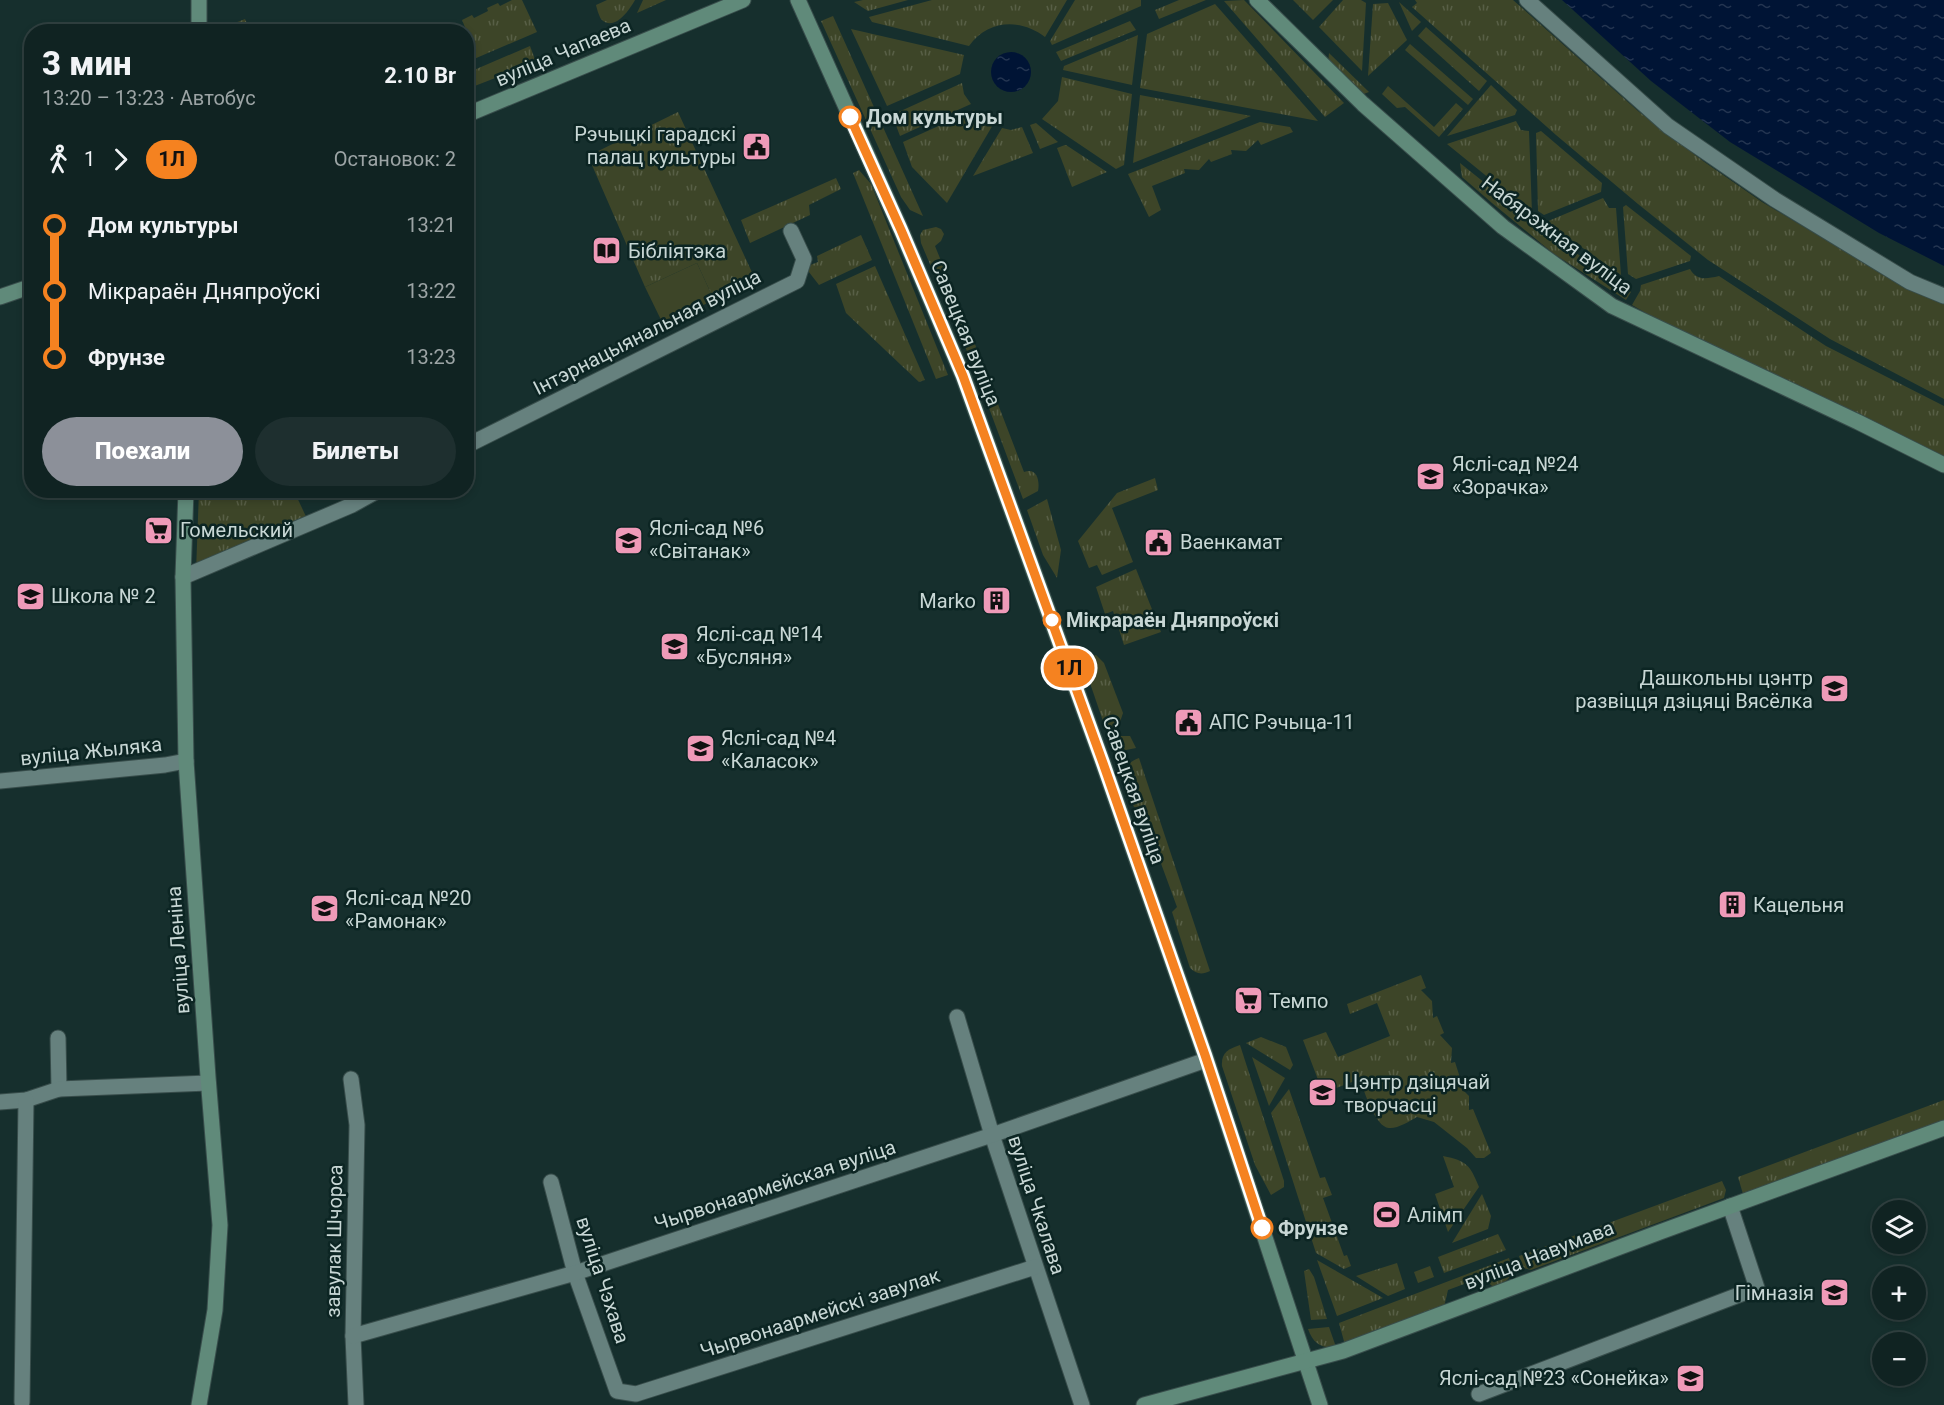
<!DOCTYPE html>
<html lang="ru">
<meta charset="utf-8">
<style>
:root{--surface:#102322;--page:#1e2f2f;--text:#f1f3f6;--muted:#9ca4a5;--line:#304040;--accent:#8c9099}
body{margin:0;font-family:Roboto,sans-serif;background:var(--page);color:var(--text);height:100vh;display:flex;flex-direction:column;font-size:22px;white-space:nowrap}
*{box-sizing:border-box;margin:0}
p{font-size:20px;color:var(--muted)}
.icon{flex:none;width:33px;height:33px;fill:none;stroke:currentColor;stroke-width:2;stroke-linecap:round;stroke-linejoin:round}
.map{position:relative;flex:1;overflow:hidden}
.side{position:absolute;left:24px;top:24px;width:450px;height:474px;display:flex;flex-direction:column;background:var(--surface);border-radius:24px;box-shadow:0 3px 9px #0003,0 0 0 2px var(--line)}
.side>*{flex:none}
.badge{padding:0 12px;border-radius:20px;font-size:21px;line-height:39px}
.fabs{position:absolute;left:1872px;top:1200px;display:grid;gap:12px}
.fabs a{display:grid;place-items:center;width:54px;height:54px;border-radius:50%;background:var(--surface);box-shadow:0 3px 9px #0003,0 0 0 2px var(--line);font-size:30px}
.map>.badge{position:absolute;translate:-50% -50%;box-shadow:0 0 0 3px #fff}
.legs{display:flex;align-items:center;gap:9px;height:66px;padding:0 18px;font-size:20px}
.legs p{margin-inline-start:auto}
.summary{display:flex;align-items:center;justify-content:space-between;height:102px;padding:0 18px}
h1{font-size:33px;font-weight:800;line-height:45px}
.button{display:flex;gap:12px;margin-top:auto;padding:12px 18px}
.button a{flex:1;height:69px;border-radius:36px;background:var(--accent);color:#fff;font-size:24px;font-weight:800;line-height:69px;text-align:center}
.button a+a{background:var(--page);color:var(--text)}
ul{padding:0 18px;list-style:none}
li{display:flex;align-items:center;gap:21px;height:66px;font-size:22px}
li i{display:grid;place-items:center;width:9px;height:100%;margin:0 8px;background:currentColor}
li i::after{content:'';width:15px;height:15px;margin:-8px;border:4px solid;border-radius:50%;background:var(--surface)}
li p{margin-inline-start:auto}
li:first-child i{background:linear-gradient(#0000 50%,currentColor 0)}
li:last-child i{background:linear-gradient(currentColor 50%,#0000 0)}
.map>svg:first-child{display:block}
</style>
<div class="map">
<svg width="1944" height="1405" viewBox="0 0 1944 1405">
<defs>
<pattern id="grass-tufts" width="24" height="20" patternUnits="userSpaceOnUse" patternTransform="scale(1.5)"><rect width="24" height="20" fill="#3d4528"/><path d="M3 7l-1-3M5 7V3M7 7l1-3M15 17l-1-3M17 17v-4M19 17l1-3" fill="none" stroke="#585f46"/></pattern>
<pattern id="water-ripples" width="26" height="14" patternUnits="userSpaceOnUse" patternTransform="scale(1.5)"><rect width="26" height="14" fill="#001435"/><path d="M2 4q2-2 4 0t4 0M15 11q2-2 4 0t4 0" fill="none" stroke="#243551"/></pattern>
</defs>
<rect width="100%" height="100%" fill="#162f2d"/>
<!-- grass -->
<g fill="url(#grass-tufts)">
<polygon points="512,0 522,0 537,32 467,62 467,32 462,20 472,15 474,18 488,11 487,8 498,3 500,6"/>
<path d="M607 0H635C630 9 614 33 601 19 599 16 597 9 596 5Z"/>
<polygon points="643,0 666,0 637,13"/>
<polygon points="863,0 908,0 868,11 854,2"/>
<path d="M932 0H1067L1045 37C1020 18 988 20 969 46L872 22 869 17Z"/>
<polygon points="1075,0 1141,0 1141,6 1052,45 1050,41"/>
<polygon points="1179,0 1206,0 1159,19 1155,10"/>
<polygon points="1244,0 1344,103 1325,117 1224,1"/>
<polygon points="1293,0 1333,0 1313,20"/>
<polygon points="1343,0 1361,0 1366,3 1362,71 1319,27"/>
<polygon points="1415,0 1513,0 1638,111 1703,161 1762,202 1906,288 1944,304 1944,399 1830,339 1708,260 1638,204 1556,135 1412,7 1417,3"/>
<polygon points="1399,2 1421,22 1412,31"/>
<polygon points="1388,3 1407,40 1368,76 1373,4"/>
<polygon points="1215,4 1318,121 1140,88 1147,34"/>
<polygon points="833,16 923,216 910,210 901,197 821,21"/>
<polygon points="245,19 250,30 247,31 215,31"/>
<polygon points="1130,21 1136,30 1061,61 1056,52"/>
<polygon points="1426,27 1487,81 1479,91 1418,36"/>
<polygon points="851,29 964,55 960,74 887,106"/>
<polygon points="1138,35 1132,85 1063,70 1064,66"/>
<polygon points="1410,44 1473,99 1468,105 1405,50"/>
<polygon points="530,46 536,62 467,89 467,73"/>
<polygon points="1329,53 1369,92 1361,95 1328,63"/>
<polygon points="1062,77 1132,94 1124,165 1116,169 1042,119 1058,101"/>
<polygon points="962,83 964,94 971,104 900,136 892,115"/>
<polygon points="1491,85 1517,110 1515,115 1447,136"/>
<polygon points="1388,86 1434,127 1456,103 1463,109 1439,137 1405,107 1397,108 1382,94"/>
<polygon points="1140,95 1251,116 1133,163"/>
<polygon points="974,110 994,123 947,203 912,167 903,142"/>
<polygon points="678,112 756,281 714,300 697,263 645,287 588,156"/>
<polygon points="1516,121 1521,130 1529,131 1532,213 1447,144"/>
<polygon points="1260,122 1290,127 1293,132 1261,145 1258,140 1246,151 1231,150 1232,154 1211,162 1209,159 1199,170 1184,169 1185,173 1152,186 1161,210 1149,217 1128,174"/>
<polygon points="1036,123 1058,142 1040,149 1030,125"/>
<polygon points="1022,127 1033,153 973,176 1002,128 1011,130"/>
<polygon points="1541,131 1602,183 1601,192 1544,215 1538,211 1536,133"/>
<polygon points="1065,145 1066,145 1107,172 1072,187 1057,148"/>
<polygon points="1460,163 1541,228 1631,292 1626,300 1554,254 1492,203 1462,177"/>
<polygon points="859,170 871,184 948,375 936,379 853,173"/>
<polygon points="836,178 841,189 809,205 810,215 750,243 741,220"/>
<polygon points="1603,198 1609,208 1616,208 1621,275 1546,222"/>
<polygon points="1626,205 1691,256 1690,261 1636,279 1628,274 1623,207"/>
<polygon points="936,227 941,229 944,234 941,241 935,246 981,359 972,363 921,243 920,235 923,230"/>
<polygon points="861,235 872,260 819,285 805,267 818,262 817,256"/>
<polygon points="875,266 925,380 919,382 846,313 836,284"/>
<path d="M1690 269C1697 281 1706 279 1719 276L1826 346 1944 406V458L1679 332 1632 305 1640 291 1641 285Z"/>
<path d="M986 373 1024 472C1037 467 1040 481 1038 491L1023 499 977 376Z"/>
<polygon points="1155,478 1158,490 1112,508 1133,562 1102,575 1097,565 1089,568 1078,541 1117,493"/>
<polygon points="199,491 294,491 309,523 196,572"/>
<polygon points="1047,499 1061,550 1057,578 1043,555 1027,510"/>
<polygon points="1136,569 1161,632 1124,645 1113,611 1105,614 1096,587"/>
<polygon points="1096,655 1104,663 1123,713 1119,725 1106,730 1091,686 1087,658"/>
<polygon points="1120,736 1130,736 1136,748 1121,751 1114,747 1109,740"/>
<path d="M1139 758 1210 971C1202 975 1196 974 1190 968L1172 912 1177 907 1141 809 1134 807C1127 788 1113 768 1139 758Z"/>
<path d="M1421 975 1426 988 1421 990 1432 1001 1433 1018 1437 1016 1444 1033 1440 1035 1452 1048 1451 1063 1455 1062 1462 1084 1458 1085 1469 1096V1110L1473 1109 1491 1153 1484 1158H1476L1467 1148 1434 1122 1417 1117C1410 1121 1397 1129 1389 1128 1375 1127 1364 1091 1360 1079L1323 1093 1303 1040 1326 1032 1338 1057 1390 1036 1377 1003 1350 1014 1347 1004Z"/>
<polygon points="1261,1037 1286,1047 1293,1065 1290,1070 1246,1043"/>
<path d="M1240 1045 1284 1181V1187L1271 1195 1255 1165 1222 1066C1221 1053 1228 1049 1240 1045Z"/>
<polygon points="1252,1057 1285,1078 1269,1106"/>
<polygon points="1289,1089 1320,1178 1325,1177 1332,1195 1323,1198 1344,1256 1347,1255 1351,1266 1344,1269 1316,1253 1271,1113"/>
<polygon points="1944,1100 1944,1120 1743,1194 1738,1177"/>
<path d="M1443 1156C1467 1161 1470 1165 1479 1187L1448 1232 1435 1194 1454 1187Z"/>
<polygon points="1722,1181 1726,1190 1724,1198 1531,1270 1523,1268 1519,1256"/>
<polygon points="1482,1194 1491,1216 1488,1229 1452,1243"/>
<polygon points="1498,1234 1506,1250 1444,1273 1438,1257"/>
<path d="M1509 1258C1515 1276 1510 1281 1493 1287L1483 1277 1448 1290 1444 1307 1345 1345 1339 1323Z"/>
<polygon points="1317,1260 1383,1298 1337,1316"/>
<polygon points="1397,1263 1405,1289 1388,1296 1356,1276"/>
<polygon points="1430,1266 1434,1277 1418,1283 1414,1272"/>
<polygon points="1309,1269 1314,1277 1327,1319 1311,1320 1304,1271"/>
<path d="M1329 1327 1336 1347C1321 1349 1313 1343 1308 1329Z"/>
</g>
<!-- pitch -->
<polygon fill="#3d4528" points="697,263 714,300 663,324 645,287"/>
<!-- water -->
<g fill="url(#water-ripples)">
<polygon points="1562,0 1944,0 1944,266 1879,233 1730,142 1651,81"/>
<circle cx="1011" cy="72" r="20"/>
</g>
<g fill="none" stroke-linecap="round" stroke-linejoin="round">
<defs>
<g id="street">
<polyline points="1527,0 1668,126 1774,199 1910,282 1944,296"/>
<polyline points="466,446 797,281 804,259 791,231"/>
<polyline points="183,577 352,505 379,490"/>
<polyline points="0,781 165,765 186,761"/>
<polyline points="957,1017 992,1135 1082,1405"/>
<polyline points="58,1038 59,1089"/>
<polyline points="351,1079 357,1125 353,1336 356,1405"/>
<polyline points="0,1102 26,1100 59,1089 208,1083"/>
<polyline points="551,1182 575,1273 617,1391 636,1394 1035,1267"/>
<polyline points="353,1336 575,1273 992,1135 1206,1060"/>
<polyline points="1479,1394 1757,1288 1730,1206"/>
<polyline points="22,1402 26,1100"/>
</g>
<g id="secondary">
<polyline points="798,0 901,230 963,376 1103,763 1205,1055 1320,1405"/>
<polyline points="1257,0 1363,104 1503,227 1612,306 1858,422 1944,465"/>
<polyline points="199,32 199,0"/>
<polyline points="466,115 743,0"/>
<polyline points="0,297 32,286"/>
<polyline points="186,490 183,577 186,761 208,1077 220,1225 215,1310 199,1405"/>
<polyline points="1144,1405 1343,1351 1660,1232 1944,1128"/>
</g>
</defs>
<!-- street casing -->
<use href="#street" stroke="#384d4b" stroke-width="17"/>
<!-- secondary casing -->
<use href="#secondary" stroke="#384d4b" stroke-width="17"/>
<!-- street -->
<use href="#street" stroke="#66817e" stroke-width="15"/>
<!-- secondary -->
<use href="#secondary" stroke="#608a7a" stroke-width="15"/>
</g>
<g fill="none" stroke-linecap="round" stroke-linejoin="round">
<defs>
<polyline id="line-1" points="850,117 901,230 963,376 1103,763 1205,1055 1262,1228"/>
</defs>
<!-- line-1 casing -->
<use href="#line-1" stroke="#fff" stroke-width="14"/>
<!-- line-1 -->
<use href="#line-1" stroke="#f58220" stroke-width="9"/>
</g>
<!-- icons -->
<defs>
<symbol id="civic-square" viewBox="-11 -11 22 22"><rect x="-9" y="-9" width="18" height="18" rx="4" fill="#ef9ab8" stroke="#0c2523"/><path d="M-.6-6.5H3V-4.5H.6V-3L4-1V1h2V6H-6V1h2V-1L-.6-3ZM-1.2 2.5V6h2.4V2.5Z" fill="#111"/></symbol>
<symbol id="library-square" viewBox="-11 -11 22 22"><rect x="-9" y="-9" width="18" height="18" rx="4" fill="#ef9ab8" stroke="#0c2523"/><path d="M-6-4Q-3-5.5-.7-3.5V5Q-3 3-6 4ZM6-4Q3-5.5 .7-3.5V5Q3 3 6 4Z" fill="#111"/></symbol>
<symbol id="school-square" viewBox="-11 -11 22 22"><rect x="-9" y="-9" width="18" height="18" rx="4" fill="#ef9ab8" stroke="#0c2523"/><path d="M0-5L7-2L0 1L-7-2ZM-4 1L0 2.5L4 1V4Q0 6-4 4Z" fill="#111"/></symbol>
<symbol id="supermarket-square" viewBox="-11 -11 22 22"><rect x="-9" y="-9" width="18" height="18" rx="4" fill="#ef9ab8" stroke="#0c2523"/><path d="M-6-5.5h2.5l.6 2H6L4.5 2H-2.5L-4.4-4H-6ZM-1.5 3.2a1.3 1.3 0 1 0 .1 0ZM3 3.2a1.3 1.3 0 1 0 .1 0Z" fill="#111"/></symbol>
<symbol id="building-square" viewBox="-11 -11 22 22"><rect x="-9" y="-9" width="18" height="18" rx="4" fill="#ef9ab8" stroke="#0c2523"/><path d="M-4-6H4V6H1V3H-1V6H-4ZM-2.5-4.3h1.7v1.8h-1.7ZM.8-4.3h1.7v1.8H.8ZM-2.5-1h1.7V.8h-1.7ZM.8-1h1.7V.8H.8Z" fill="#111"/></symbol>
<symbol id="stadium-square" viewBox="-11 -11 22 22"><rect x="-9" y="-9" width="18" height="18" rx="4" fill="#ef9ab8" stroke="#0c2523"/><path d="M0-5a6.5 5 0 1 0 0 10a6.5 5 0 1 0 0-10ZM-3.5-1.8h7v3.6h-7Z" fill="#111"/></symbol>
</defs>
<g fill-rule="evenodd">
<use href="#civic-square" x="740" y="130" width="33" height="33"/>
<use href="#library-square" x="590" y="234" width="33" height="33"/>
<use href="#school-square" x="1414" y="460" width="33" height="33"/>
<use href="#supermarket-square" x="142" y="514" width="33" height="33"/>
<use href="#school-square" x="612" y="524" width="33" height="33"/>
<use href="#civic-square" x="1142" y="526" width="33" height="33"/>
<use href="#school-square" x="14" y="580" width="33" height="33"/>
<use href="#building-square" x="980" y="584" width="33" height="33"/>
<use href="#school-square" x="658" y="630" width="33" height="33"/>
<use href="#school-square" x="1818" y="672" width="33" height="33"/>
<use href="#civic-square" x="1172" y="706" width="33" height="33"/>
<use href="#school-square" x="684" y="732" width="33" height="33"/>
<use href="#building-square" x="1716" y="888" width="33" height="33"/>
<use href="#school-square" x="308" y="892" width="33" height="33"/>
<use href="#supermarket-square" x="1232" y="984" width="33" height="33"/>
<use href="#school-square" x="1306" y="1076" width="33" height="33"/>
<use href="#stadium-square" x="1370" y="1198" width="33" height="33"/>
<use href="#school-square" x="1818" y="1276" width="33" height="33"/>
<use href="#school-square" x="1674" y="1362" width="33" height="33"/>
</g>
<!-- markers -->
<g fill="#fff" stroke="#f58220" stroke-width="3">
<circle cx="850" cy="117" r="10"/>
<circle cx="1052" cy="620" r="8"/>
<circle cx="1262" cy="1228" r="10"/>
</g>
<g text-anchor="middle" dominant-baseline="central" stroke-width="5" stroke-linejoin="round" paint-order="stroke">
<!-- street labels -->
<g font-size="20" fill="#c8d7d5" stroke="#0c2523">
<text transform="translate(563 52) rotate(-23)">вуліца Чапаева</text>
<text transform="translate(1557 235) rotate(37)">Набярэжная вуліца</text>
<text transform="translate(647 332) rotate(-27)">Інтэрнацыянальная вуліца</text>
<text transform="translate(966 333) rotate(68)">Савецкая вуліца</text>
<text transform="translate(91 751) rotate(-6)">вуліца Жыляка</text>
<text transform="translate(1134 790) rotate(71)">Савецкая вуліца</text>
<text transform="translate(178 950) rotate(-94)">вуліца Леніна</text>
<text transform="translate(775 1185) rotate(-18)">Чырвонаармейская вуліца</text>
<text transform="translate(1037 1205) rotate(72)">вуліца Чкалава</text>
<text transform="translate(334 1241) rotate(-89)">завулак Шчорса</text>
<text transform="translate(1539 1255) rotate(-21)">вуліца Навумава</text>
<text transform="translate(603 1280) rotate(72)">вуліца Чэхава</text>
<text transform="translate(820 1313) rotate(-18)">Чырвонаармейскі завулак</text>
</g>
<!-- stop labels -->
<g font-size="20" font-weight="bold" fill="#c8d7d5" stroke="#0c2523" text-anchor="start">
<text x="866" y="117">Дом культуры</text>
<text x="1066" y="620">Мікрараён Дняпроўскі</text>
<text x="1278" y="1228">Фрунзе</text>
</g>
<!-- poi labels -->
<g font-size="20" fill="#c8d7d5" stroke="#0c2523" text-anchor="start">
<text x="736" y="134" text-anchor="end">Рэчыцкі гарадскі<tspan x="736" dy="23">палац культуры</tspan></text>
<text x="628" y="251">Бібліятэка</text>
<text x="1452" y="464">Яслі-сад №24<tspan x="1452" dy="23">«Зорачка»</tspan></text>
<text x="649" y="528">Яслі-сад №6<tspan x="649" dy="23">«Світанак»</tspan></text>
<text x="180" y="530">Гомельский</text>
<text x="1180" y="542">Ваенкамат</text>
<text x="51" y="596">Школа № 2</text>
<text x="976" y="601" text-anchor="end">Marko</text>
<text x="696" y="634">Яслі-сад №14<tspan x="696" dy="23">«Бусляня»</tspan></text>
<text x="1813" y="678" text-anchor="end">Дашкольны цэнтр<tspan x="1813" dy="23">развіцця дзіцяці Вясёлка</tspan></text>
<text x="1209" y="722">АПС Рэчыца-11</text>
<text x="721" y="738">Яслі-сад №4<tspan x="721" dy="23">«Каласок»</tspan></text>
<text x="345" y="898">Яслі-сад №20<tspan x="345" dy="23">«Рамонак»</tspan></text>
<text x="1753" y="905">Кацельня</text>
<text x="1269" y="1001">Темпо</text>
<text x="1344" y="1082">Цэнтр дзіцячай<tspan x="1344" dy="23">творчасці</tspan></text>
<text x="1407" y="1215">Алімп</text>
<text x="1814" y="1293" text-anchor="end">Гімназія</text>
<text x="1669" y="1378" text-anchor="end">Яслі-сад №23 «Сонейка»</text>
</g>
</g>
</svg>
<div class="fabs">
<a><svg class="icon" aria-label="layers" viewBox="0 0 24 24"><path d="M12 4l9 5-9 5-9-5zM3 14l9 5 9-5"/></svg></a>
<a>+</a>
<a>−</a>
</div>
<b class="badge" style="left:1069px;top:668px;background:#f58220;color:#111">1Л</b>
<section class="side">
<div class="summary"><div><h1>3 мин</h1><p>13:20 – 13:23 · Автобус</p></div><b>2.10 Br</b></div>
<div class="legs"><svg class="icon" aria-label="walk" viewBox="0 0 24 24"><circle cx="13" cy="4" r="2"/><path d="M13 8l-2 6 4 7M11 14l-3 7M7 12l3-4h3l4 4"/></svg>1<svg class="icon" aria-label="forward" viewBox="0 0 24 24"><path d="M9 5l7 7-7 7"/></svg><b class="badge" style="background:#f58220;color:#111">1Л</b><p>Остановок: 2</p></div>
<ul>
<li><i style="color:#f58220"></i><b>Дом культуры</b><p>13:21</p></li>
<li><i style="color:#f58220"></i><span>Мікрараён Дняпроўскі</span><p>13:22</p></li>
<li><i style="color:#f58220"></i><b>Фрунзе</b><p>13:23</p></li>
</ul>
<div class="button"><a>Поехали</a><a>Билеты</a></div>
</section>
</div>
